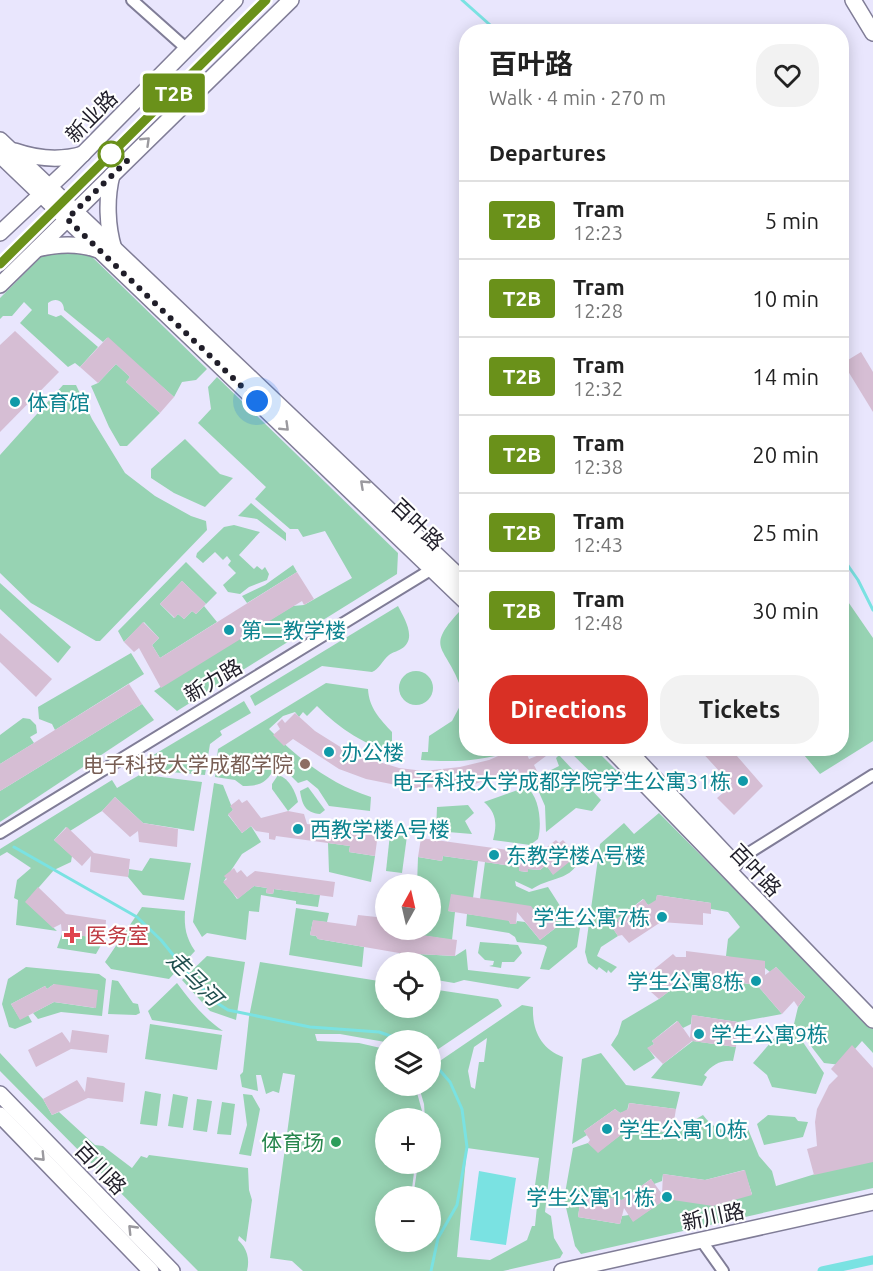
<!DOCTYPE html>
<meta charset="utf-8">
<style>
:root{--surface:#fff;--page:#f2f2f2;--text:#222;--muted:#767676;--line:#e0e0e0;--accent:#d93025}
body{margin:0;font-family:Ubuntu,"Noto Sans SC",sans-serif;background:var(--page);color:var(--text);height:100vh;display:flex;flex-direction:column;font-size:22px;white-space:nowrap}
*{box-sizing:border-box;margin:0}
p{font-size:20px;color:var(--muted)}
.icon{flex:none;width:33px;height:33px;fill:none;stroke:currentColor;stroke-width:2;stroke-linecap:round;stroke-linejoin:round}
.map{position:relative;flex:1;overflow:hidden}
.side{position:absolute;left:459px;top:24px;width:390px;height:732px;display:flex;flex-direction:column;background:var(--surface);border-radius:24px;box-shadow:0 3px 15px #0003}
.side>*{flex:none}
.badge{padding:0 12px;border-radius:4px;font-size:21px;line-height:39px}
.needle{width:39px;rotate:8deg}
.tools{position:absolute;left:375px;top:874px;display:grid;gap:12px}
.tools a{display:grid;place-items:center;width:66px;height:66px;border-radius:50%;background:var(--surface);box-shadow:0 3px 15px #0003;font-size:30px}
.you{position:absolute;width:30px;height:30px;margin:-15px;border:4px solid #fff;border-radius:50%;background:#1a73e8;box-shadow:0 0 0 9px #1a73e833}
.map>.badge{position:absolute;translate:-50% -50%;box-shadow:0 0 0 3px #fff}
h2{padding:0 30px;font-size:22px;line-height:54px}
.round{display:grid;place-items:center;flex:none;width:63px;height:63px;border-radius:24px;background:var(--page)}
.summary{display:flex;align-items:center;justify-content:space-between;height:102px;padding:0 30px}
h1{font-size:28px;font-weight:700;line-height:45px}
.cta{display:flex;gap:12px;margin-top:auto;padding:12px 30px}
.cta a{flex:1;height:69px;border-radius:24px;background:var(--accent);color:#fff;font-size:24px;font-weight:700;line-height:69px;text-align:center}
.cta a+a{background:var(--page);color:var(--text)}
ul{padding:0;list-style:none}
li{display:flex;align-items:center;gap:18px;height:78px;padding:0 30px;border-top:2px solid var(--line)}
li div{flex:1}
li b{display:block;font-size:22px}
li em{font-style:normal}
li .badge{min-width:66px;font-weight:700;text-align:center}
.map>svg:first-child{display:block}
</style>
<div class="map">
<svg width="873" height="1271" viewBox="0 0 873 1271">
<rect width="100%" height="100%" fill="#e9e6fd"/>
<!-- green -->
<g fill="#97d3b3" fill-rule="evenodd">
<path d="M49 249 86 251 207 369 196 380 182 382 174 397 107 338 103 342 64 310C64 300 55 297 48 303V314L56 317 61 315 98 347 80 367 75 363 68 367 20 323 32 310 24 302 12 316H3L0 319V298Z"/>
<polygon points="116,364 130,377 126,382 160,413 127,446 120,446 109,427 91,386 98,383"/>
<polygon points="217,377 398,553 397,574 177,711 154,691 293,606 304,605 352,578 325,531 303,537 298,529 290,529 255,499 266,487 198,423 211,409 208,387"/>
<polygon points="63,385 76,385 92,419 125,473 155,496 191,516 206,521 207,530 100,641 96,641 31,603 0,573 0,455"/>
<polygon points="185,439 220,474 233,478 205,507 174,493 151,478 151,469"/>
<polygon points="251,503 286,533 286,541 257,519 238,516"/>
<polygon points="234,525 260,532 239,555 254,569 257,566 262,570 265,567 269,574 267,580 249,587 240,594 228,592 223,585 236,573 228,565 231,561 227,556 223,560 215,552 203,563 196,557 197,553 224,527"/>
<polygon points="186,562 217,593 206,604 182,581 160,604 174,618 178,614 184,619 192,611 196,614 204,606 217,622 160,658 152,645 159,638 144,622 124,642 118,631"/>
<polygon points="293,565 297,572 247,603 242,596 265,585"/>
<polygon points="0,583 71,647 58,663 0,609"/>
<polygon points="842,593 873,638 873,741 820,774 799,749 842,748"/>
<path d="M398 606C404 618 418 639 401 649 396 652 393 652 389 655 382 661 379 669 372 672L322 666 255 706 250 696Z"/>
<path d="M459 612 466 619V687L460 685C445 645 425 649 459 612Z"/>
<polygon points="131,653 144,674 55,730 52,724 39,719 38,707"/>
<circle cx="416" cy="688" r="17"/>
<path d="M326 683 368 689C369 708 380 719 392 732V746L398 747 397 755C367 746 339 729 317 706L307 716 303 712 299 717 295 712 283 716 269 729C299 759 330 784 371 797L370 811 329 806 318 789 307 780 298 783 281 766 275 767C267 783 260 786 243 786L235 780 215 777 218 749Z"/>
<polygon points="244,701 251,713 220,731 222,735 210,744 205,775 159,771 150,757"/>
<path d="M462 702H466V748L522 749C486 760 459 763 421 760L422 752H428L429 736 452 721Z"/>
<polygon points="142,704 154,720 0,822 0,791"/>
<polygon points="23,718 30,719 36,725 37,733 30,737 34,743 0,764 0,735"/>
<polygon points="567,749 595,749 626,780 610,791"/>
<polygon points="559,755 601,800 592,811 576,808 546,832 545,806 535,783 545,773 559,766 556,758"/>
<polygon points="148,770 153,776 202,782 194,831 143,823 115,797 102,811 70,831 66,827 54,840 72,856 71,862 54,870 26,902 57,931 16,925 18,900 14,898 17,880 31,868 7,852 0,856 0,849 112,780 117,788"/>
<path d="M278 775C290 779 295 791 298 802L288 811 272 789V784Z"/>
<polygon points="214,783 223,785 233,810 228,815 242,833 251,826 261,842 242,854 224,881 237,899 254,886 267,888 266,893 273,894 274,889 320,895 318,907 296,904 296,901 261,895 259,912 249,911 246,940 207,933 202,937 193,922"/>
<path d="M308 787 325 810 320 814C305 813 302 804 300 791Z"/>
<path d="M526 787C540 796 542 825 538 839L530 845 493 840C497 825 497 813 484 802Z"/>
<polygon points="468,805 474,813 465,821 472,834 436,831 437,807"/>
<polygon points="659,813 873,1029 873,1053 862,1041 841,1065 824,1063 794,1024 798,1007 805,997 776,967 770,972 765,968 726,956 728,939 740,927 728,912 711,909 711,903 657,895 656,902 648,905 643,899 617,919 619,921 612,927 618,936 601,947 597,956 617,967 611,973 608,970 607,973 599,967 597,970 588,963 585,952 600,844 624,823 634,834"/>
<polygon points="390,834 407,836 402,873 386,871"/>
<polygon points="328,843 350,846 349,852 375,856 371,882 329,872"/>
<path d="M584 849C574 883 556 874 532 889L515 881 516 886 529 892 548 887 571 923 580 928 577 947 549 970 540 969 547 947 544 945 517 942 515 937 509 933 466 926 467 914 508 920 511 924H516L517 921 525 922 540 940 558 926 555 922 558 918 551 909 548 911 545 908 537 914 480 899 485 862 519 867 520 871 527 872 528 869 540 870 546 865 553 874 572 858 569 855 573 851Z"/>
<polygon points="443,856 478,861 473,898 448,911 455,912 452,940 414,934 414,930 430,930 430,885 417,885 418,857 442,861"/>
<polygon points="150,858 191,863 184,900 143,895 128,877 129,869 142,871"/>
<path d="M142 907 185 911C184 927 186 938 195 951L169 979 111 969 105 962Z"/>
<polygon points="296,908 329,913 327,922 313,921 310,935 316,936 318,939 364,947 362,967 289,955"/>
<polygon points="62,934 105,938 96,954 57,948"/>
<polygon points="480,942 518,945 522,953 514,962 502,962 501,968 489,966 493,965 494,961 485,960 478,953"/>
<polygon points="466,949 468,970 531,977 518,989 464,980 454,983 431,979 430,963 397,963 399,953 455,956"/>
<polygon points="207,956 245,962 236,1020 210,1011 182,980"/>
<path d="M260 962 385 982 386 1008H430L431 989 498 999 502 1006 431 1054 430 1041 385 1042 340 1034H315L317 1041 359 1043 385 1049 386 1086H430L431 1067 522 1005 533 1007C532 1030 541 1049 563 1057L545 1212 551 1216 554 1238 563 1253 560 1258 503 1271H303L292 1261 270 1258 295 1075 283 1073 279 1093 273 1091 266 1094 261 1075H256L258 1091 242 1087 240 1075 243 1072 249 1017ZM487 1038 484 1062H479L475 1089 471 1087 468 1071 474 1047ZM419 1087 424 1104 425 1119H430V1164H418L413 1197H430V1242H386V1197H411L415 1164H386V1119H421L422 1111 416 1089ZM467 1148 539 1158 535 1185 539 1186 535 1226H532L527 1240 490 1260 457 1257Z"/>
<polygon points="26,967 99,974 106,979 102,1016 61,1012 38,1019 33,1013 54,1002 95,1008 54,984 47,989 45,986 11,1004 20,1019 28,1015 32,1022 15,1029 9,1027 2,1004 8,979"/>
<polygon points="689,976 757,985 782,1014 738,1022 692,1015 691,1024 683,1028 677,1021 652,1041 654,1044 648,1048 655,1058 634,1071 611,1045 618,1034 622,1021 659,999"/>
<polygon points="112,980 118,981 133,1003 138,1004 140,1013 136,1015 108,1014"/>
<path d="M177 983C191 1002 204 1018 223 1031L152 1020 148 1011Z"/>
<polygon points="150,1024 222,1035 217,1070 145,1059"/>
<polygon points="784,1027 794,1029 824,1073 816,1094 772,1087 767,1075 753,1063"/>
<path d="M693 1041 736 1047 733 1061C720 1060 712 1065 704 1075L707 1077 702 1086 651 1078 663 1064Z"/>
<path d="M0 1053 43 1099 52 1115 59 1112 95 1145 103 1146 132 1168 141 1156 147 1158 149 1155 248 1168 249 1190 252 1200 246 1242 239 1236 238 1240C247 1248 250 1259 247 1271H198L0 1071Z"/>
<polygon points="601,1053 626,1085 680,1092 676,1109 629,1103 627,1111 620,1113 615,1109 584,1131 587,1135 572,1144 582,1059"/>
<polygon points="145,1091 161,1094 157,1126 140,1124"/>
<polygon points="173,1094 188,1097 183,1128 168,1126"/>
<polygon points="243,1094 252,1095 260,1109 251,1156 239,1154 247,1125"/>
<polygon points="197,1099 212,1101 207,1132 193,1130"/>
<polygon points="222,1102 235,1104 231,1135 217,1134"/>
<path d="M703 1115C715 1131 729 1135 748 1129L759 1156 772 1171 776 1186 825 1171 873 1160V1188L581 1254 575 1246 564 1199 573 1148 588 1143 598 1152 631 1127 672 1133ZM744 1170 752 1194 666 1199 633 1221 629 1215 622 1216 620 1224 578 1217 580 1203 584 1202 585 1194 622 1200 651 1179 654 1184 662 1181 663 1174 705 1180Z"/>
<polygon points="768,1115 795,1117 798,1121 808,1122 803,1137 764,1145 757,1124"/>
</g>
<!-- water -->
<polygon fill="#7ae2e2" points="479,1171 516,1178 506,1245 470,1240"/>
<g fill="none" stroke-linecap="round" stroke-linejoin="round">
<!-- stream -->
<g stroke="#7ae2e2" stroke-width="3">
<polyline points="462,0 498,32"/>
<polyline points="842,557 858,580 873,610"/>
<polyline points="14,847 137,917 161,940 191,977 217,1003 228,1010 310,1027 379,1032 405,1041"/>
<polyline points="430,1059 450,1082 462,1109 467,1147 457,1205 438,1238 431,1271"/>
</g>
<!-- canal -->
<polyline stroke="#7ae2e2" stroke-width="9" points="822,1271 873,1260"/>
</g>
<!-- building -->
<g fill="#d6bed4">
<polygon points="15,331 59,372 0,432 0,345"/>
<polygon points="108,337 174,397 160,413 126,382 130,377 116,364 98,383 80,367"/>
<polygon points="861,352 873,372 873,412 843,363"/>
<polygon points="297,572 314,599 304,605 302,601 161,688 139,648 134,652 124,642 143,622 159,638 152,645 160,658"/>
<polygon points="182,581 206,604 196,614 192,611 184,619 178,614 175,618 160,604"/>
<polygon points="0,633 52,679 36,697 0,662"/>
<polygon points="129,684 142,704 0,791 0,764"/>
<polygon points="295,713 315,731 350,753 399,768 424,771 460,767 489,760 516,748 524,748 529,759 549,751 550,753 534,765 538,773 523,780 518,769 475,784 452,787 411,788 366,779 339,769 293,739 284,746 273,735 280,729 277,724 282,719 285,723"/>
<polygon points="698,748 730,748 763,786 734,815 717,798 732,785"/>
<polygon points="115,797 143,823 178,829 177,847 139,842 138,831 130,837 102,811"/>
<polygon points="239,799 242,803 247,800 261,818 288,811 304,814 307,824 378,833 375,856 349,852 350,846 276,836 275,840 269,839 269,833 256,831 251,826 242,833 228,814 233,810 230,806"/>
<polygon points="67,827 94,853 130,859 128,877 90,872 91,856 82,866 54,840"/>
<polygon points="421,838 538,854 556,840 559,843 563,840 573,851 569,855 573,859 553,875 546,865 540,870 528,869 528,872 519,871 519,867 443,856 442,861 418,857"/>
<polygon points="234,868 237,873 241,870 247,877 255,871 335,882 333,897 274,889 273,894 266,893 267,888 254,886 238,899 223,882 227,879 224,876"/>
<polygon points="38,887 66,914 106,920 105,938 62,934 61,924 53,928 25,902"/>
<polygon points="451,894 531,906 537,914 545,907 548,911 551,909 559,919 555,922 558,926 540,940 517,912 516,924 510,924 509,921 448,911"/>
<polygon points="657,895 711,903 711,914 703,913 703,925 661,922 629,943 622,935 618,936 612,927 619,921 617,919 644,899 648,905 656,900"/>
<polygon points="358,915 386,918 386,930 414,930 414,934 457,940 455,956 399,953 318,939 316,936 310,935 313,920 356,926"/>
<polygon points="686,951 765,961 765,975 776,967 805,997 798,1007 794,1001 782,1014 757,985 689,976 659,999 651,992 656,986 647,975 673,954 676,957 686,957"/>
<polygon points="54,984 98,990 96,1008 54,1002 20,1020 11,1004 45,986 47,989"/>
<polygon points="692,1015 738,1022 736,1047 692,1041 663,1064 647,1048 654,1044 652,1041 678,1021 690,1038"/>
<polygon points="72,1030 109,1035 107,1053 71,1049 36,1067 28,1050 62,1032 70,1043"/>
<polygon points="852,1045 873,1068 873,1162 814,1175 807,1149 817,1146 815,1122 817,1109 829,1085 838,1076 831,1069"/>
<polygon points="87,1077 125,1083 123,1102 88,1098 52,1115 43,1099 77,1080 85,1092"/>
<polygon points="629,1103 676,1109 672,1133 631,1127 598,1153 588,1143 590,1140 584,1131 615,1109 620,1113 628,1109"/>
<polygon points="745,1170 752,1195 713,1206 666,1199 633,1222 624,1208 620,1224 578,1217 580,1203 584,1202 585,1194 622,1200 651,1179 662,1194 663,1174 705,1180"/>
</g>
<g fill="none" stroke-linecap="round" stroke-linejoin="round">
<defs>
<g id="street">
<polyline points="132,0 187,49"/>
<polyline points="0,833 437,566"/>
<polyline points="728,866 873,775"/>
<polyline points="701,1240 723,1271"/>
</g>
<g id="secondary">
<polyline points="853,0 873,33"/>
<polyline points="0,140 466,583"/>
<path d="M15 151C38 159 60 161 83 154"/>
<polyline points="0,155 466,602"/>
<path d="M112 175C106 198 107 227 114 249"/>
<polyline points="0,233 65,172 235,0"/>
<path d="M37 249C57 244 79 243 98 250"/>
<polyline points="0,285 291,0"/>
<polyline points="610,748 873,1020"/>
<polyline points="626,748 735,864"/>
<polyline points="0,1094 172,1271"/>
<polyline points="0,1115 151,1271"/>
<polyline points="562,1271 873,1202"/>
</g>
</defs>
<!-- street casing -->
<use href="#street" stroke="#807d97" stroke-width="14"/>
<!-- secondary casing -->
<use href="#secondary" stroke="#807d97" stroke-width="18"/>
<!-- street -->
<use href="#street" stroke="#fff" stroke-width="10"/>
<!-- secondary -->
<use href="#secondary" stroke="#fff" stroke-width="15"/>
<!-- tram -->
<polyline stroke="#747282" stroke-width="1.5" points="0,264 266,0"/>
</g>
<!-- one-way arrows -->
<defs><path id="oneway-chevron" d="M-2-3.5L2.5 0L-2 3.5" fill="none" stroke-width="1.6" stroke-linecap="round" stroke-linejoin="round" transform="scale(1.5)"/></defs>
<g stroke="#9b9a9f">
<use href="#oneway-chevron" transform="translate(146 141) rotate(-44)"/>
<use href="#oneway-chevron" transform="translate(285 427) rotate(44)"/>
<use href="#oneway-chevron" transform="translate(364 484) rotate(-137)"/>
<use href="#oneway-chevron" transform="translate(41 1157) rotate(46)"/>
<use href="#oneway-chevron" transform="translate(132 1229) rotate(-134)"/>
</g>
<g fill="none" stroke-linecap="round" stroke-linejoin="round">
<defs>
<polyline id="line" points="0,264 266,0"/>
</defs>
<!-- line casing -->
<use href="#line" stroke="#fff" stroke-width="14"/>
<!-- line -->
<use href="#line" stroke="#6a911a" stroke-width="9"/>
<!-- walk -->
<polyline stroke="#201e29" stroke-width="6" stroke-dasharray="0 10.8" points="111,154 129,159 67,219 257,401"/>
</g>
<!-- markers -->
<circle fill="#fff" stroke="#6a911a" stroke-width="3" cx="111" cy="154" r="12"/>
<g fill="#0f9aa8" stroke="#fff" stroke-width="2">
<circle cx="15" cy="402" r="6"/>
<circle cx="229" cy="630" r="6"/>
<circle cx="329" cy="752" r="6"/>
<circle cx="743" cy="781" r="6"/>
<circle cx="298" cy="829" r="6"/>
<circle cx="494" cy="855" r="6"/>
<circle cx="662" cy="917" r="6"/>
<circle cx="756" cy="981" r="6"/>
<circle cx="699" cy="1034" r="6"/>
<circle cx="607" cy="1129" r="6"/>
<circle cx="667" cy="1197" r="6"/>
</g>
<circle fill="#8d6e63" stroke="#fff" stroke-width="2" cx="305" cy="764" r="6"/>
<path fill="#e0444e" stroke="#fff" stroke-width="2" d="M69 926h6v6h6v6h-6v6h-6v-6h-6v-6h6z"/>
<circle fill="#2e9e5b" stroke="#fff" stroke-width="2" cx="336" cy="1142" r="6"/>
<g text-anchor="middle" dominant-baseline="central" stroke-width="4.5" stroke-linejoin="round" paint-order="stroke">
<!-- street labels -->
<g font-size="21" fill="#201e29" stroke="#fff">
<text transform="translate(91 116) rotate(-45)">新业路</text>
<text transform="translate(418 524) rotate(44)">百叶路</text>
<text transform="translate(213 680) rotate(-31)">新力路</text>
<text transform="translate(756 870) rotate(46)">百叶路</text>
<text transform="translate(101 1168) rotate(46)">百川路</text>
<text transform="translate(713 1216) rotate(-12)">新川路</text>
</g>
<!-- culture labels -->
<g font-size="21" fill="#0d838f" stroke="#fff" text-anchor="start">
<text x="27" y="402">体育馆</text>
<text x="241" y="630">第二教学楼</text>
<text x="341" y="752">办公楼</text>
<text x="731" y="781" text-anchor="end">电子科技大学成都学院学生公寓31栋</text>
<text x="310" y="829">西教学楼A号楼</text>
<text x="506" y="855">东教学楼A号楼</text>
<text x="650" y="917" text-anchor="end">学生公寓7栋</text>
<text x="744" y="981" text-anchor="end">学生公寓8栋</text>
<text x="711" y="1034">学生公寓9栋</text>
<text x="619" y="1129">学生公寓10栋</text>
<text x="655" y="1197" text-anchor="end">学生公寓11栋</text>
</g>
<!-- education labels -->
<g font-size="21" fill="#785e54" stroke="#fff" text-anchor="end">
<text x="293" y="764">电子科技大学成都学院</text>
</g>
<!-- health labels -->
<g font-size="21" fill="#be3a42" stroke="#fff" text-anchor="start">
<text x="86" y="935">医务室</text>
</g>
<!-- leisure labels -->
<g font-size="21" fill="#27864d" stroke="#fff" text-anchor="end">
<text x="324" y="1142">体育场</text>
</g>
<!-- water labels -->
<g font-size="22" font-style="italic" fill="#1f4e4e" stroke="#fff">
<text transform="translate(195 978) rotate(45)">走马河</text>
</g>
</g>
</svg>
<div class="tools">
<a><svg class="needle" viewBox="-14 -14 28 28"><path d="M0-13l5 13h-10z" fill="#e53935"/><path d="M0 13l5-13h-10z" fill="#767676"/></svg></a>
<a><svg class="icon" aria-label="locate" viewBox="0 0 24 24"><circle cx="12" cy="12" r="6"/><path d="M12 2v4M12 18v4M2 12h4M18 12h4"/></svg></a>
<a><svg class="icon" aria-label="layers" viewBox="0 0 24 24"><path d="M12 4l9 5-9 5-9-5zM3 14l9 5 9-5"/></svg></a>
<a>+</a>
<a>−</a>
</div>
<div class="you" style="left:257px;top:401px"></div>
<b class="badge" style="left:174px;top:93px;background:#6a911a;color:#fff">T2B</b>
<section class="side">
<div class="summary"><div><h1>百叶路</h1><p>Walk · 4 min · 270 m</p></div><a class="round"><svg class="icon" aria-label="heart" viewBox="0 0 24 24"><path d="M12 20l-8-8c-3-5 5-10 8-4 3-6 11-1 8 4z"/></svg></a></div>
<h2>Departures</h2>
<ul>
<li><span class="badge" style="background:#6a911a;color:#fff">T2B</span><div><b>Tram</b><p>12:23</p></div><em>5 min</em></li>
<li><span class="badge" style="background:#6a911a;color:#fff">T2B</span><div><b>Tram</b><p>12:28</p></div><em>10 min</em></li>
<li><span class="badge" style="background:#6a911a;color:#fff">T2B</span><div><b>Tram</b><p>12:32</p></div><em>14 min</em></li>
<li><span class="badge" style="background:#6a911a;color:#fff">T2B</span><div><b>Tram</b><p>12:38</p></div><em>20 min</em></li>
<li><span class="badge" style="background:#6a911a;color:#fff">T2B</span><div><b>Tram</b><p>12:43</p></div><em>25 min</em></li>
<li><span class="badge" style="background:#6a911a;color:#fff">T2B</span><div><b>Tram</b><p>12:48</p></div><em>30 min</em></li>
</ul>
<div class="cta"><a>Directions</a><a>Tickets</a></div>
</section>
</div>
